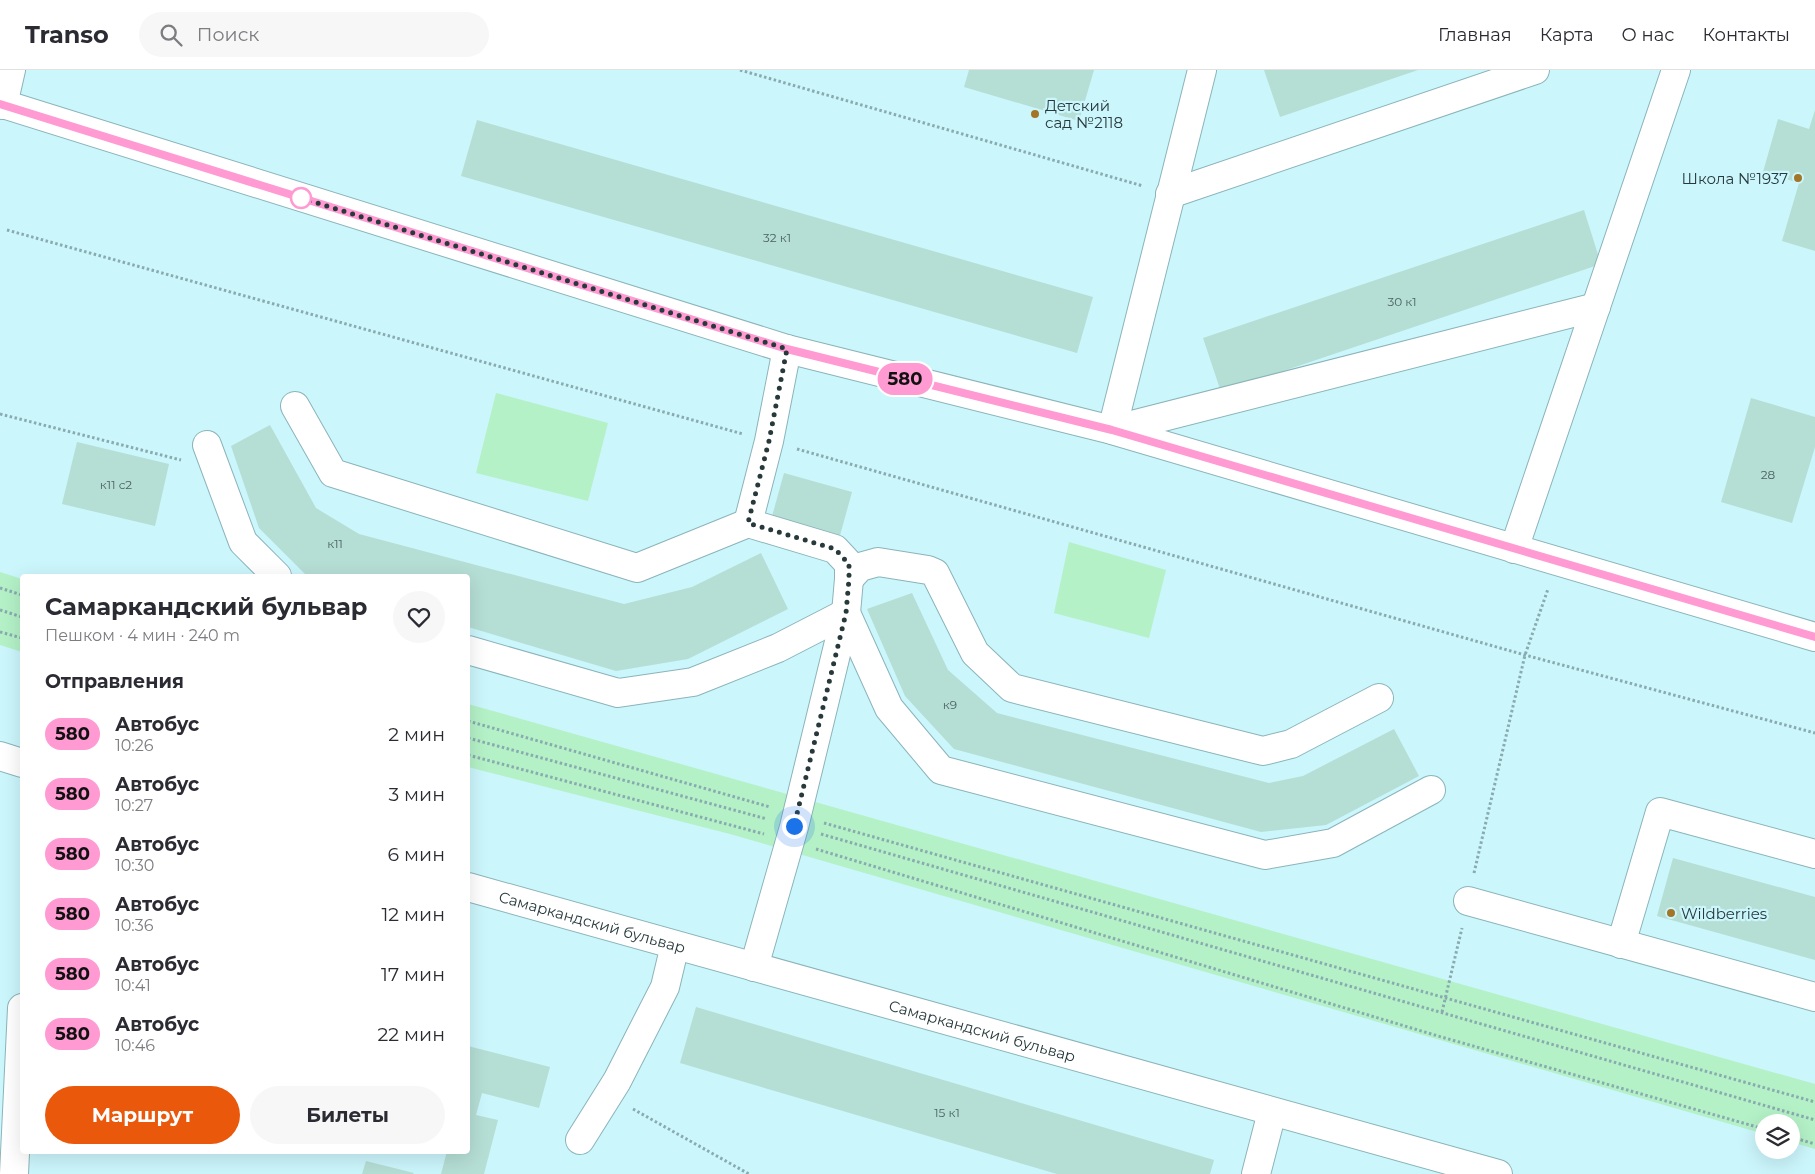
<!DOCTYPE html>
<html lang="ru">
<meta charset="utf-8">
<style>
:root{--surface:#fff;--page:#f7f7f7;--text:#2b2b33;--muted:#7c7c81;--line:#e1e1e2;--accent:#ea580c}
body{margin:0;font-family:Montserrat,sans-serif;background:var(--page);color:var(--text);height:100vh;display:flex;flex-direction:column;font-size:19px;white-space:nowrap}
*{box-sizing:border-box;margin:0}
p{font-size:16px;color:var(--muted)}
.icon{flex:none;width:28px;height:28px;fill:none;stroke:currentColor;stroke-width:2;stroke-linecap:round;stroke-linejoin:round}
.map{position:relative;flex:1;overflow:hidden}
.drawer{position:absolute;left:20px;top:504px;width:450px;height:580px;display:flex;flex-direction:column;background:var(--surface);border-radius:5px;box-shadow:0 5px 20px #0002}
.drawer>*{flex:none}
.badge{padding:0 10px;border-radius:16px;font-size:18px;line-height:32px}
.controls{position:absolute;left:1755px;top:1044px;display:grid;gap:10px}
.controls a{display:grid;place-items:center;width:45px;height:45px;border-radius:50%;background:var(--surface);box-shadow:0 5px 20px #0002;font-size:25px}
.you{position:absolute;width:25px;height:25px;margin:-12px;border:4px solid #fff;border-radius:50%;background:#1a73e8;box-shadow:0 0 0 8px #1a73e833}
.map>.badge{position:absolute;translate:-50% -50%;box-shadow:0 0 0 2px #fff}
h2{padding:0 25px;font-size:19px;line-height:45px}
.round{display:grid;place-items:center;flex:none;width:52px;height:52px;border-radius:26px;background:var(--page)}
.head{display:flex;align-items:center;justify-content:space-between;height:85px;padding:0 25px}
h1{font-size:24px;font-weight:700;line-height:38px}
.cta{display:flex;gap:10px;margin-top:auto;padding:10px 25px}
.cta a{flex:1;height:58px;border-radius:30px;background:var(--accent);color:#fff;font-size:20px;font-weight:700;line-height:58px;text-align:center}
.cta a+a{background:var(--page);color:var(--text)}
ul{padding:0;list-style:none}
li{display:flex;align-items:center;gap:15px;height:60px;padding:0 25px}
li div{flex:1}
li b{display:block;font-size:19px}
li em{font-style:normal}
li .badge{min-width:55px;font-weight:700;text-align:center}
header{display:flex;align-items:center;gap:30px;box-sizing:border-box;height:70px;padding:0 25px;background:var(--surface);border-bottom:1px solid var(--line)}
header strong{font-size:24px}
nav{display:flex;gap:28px;margin-inline-start:auto;font-size:18px}
.search{width:350px;height:45px;background:var(--page);display:flex;align-items:center;gap:12px;box-sizing:border-box;padding:0 18px;border-radius:28px;color:var(--muted);font-size:19px}
.map>svg:first-child{display:block}
</style>
<header>
<strong>Transo</strong>
<div class="search"><svg class="icon" aria-label="search" viewBox="0 0 24 24"><circle cx="10" cy="10" r="6"/><path d="M15 15l6 6"/></svg>Поиск</div>
<nav><a>Главная</a><a>Карта</a><a>О нас</a><a>Контакты</a></nav>
</header>
<div class="map">
<svg width="1815" height="1104" viewBox="0 0 1815 1104">
<rect width="100%" height="100%" fill="#cbf6fc"/>
<!-- green -->
<g fill="#b4f1c7">
<polygon points="496,323 608,353 588,431 476,403"/>
<polygon points="1069,472 1166,500 1149,568 1054,543"/>
<polygon points="0,502 22,509 22,582 0,575"/>
<polygon points="468,634 1815,1014 1815,1079 1791,1072 1791,1052 1764,1052 1764,1064 730,764 468,697"/>
</g>
<!-- building -->
<g fill="#b5ded5">
<polygon points="969,0 1094,0 1079,51 964,17"/>
<polygon points="1264,0 1418,0 1280,47"/>
<polygon points="1815,40 1815,181 1782,171 1799,113 1763,102 1778,49 1809,59"/>
<polygon points="477,50 1093,227 1077,283 461,106"/>
<polygon points="1584,140 1601,194 1221,322 1203,268"/>
<polygon points="1751,328 1815,347 1815,377 1792,453 1721,432"/>
<polygon points="270,355 316,438 359,464 624,534 692,517 761,483 788,539 688,589 616,601 468,557 468,506 307,506 259,458 231,376"/>
<polygon points="77,372 169,394 155,456 62,434"/>
<polygon points="784,403 852,422 839,469 771,450"/>
<polygon points="912,523 948,600 997,643 1269,713 1303,706 1394,659 1419,706 1326,755 1261,762 954,679 905,626 867,539"/>
<polygon points="1673,788 1815,827 1815,890 1657,846"/>
<polygon points="696,937 1214,1090 1210,1104 1057,1104 680,993"/>
<polygon points="468,976 550,997 539,1038 482,1023 476,1045 498,1050 484,1104 441,1104 447,1081 468,1081"/>
<polygon points="366,1091 414,1103 413,1104 362,1104"/>
</g>
<g fill="none" stroke-linecap="round" stroke-linejoin="round">
<defs>
<g id="minor">
<polyline points="1202,0 1112,360 1596,237"/>
<polyline points="0,33 787,279 1112,360 1815,567"/>
<polyline points="3,35 11,0"/>
<polyline points="1170,124 1535,0"/>
<polyline points="295,336 333,403 637,498 748,453 835,479 849,494 849,509 846,543 794,757 754,897"/>
<polyline points="207,375 243,472 277,506"/>
<polyline points="748,453 769,371 787,279"/>
<polyline points="1514,479 1676,0"/>
<polyline points="849,509 860,497 878,492 928,500 935,503 975,583 1012,618 1263,681 1291,674 1379,628"/>
<polyline points="468,580 618,623 693,612 778,578 846,543 889,638 941,700 1265,785 1333,773 1431,720"/>
<polyline points="0,686 22,693"/>
<path id="s1" d="M468 817 1498 1104"/>
<polyline points="1468,831 1815,927"/>
<polyline points="1621,874 1660,742 1815,784"/>
<polyline points="580,1070 617,1011 665,917 675,875"/>
<polyline points="14,1104 22,938"/>
<polyline points="1256,1104 1272,1042"/>
</g>
</defs>
<!-- minor casing -->
<use href="#minor" stroke="#8bb4ba" stroke-width="30"/>
<!-- path -->
<g stroke="#89aaaf" stroke-width="3" stroke-dasharray="2.5 2.5" stroke-linecap="butt">
<polyline points="740,0 1143,116"/>
<polyline points="7,160 743,364"/>
<polyline points="0,344 181,390"/>
<polyline points="797,379 1525,585 1815,663"/>
<polyline points="0,518 22,525"/>
<polyline points="0,540 22,547"/>
<polyline points="0,562 22,568"/>
<polyline points="468,651 770,737"/>
<polyline points="468,668 767,749"/>
<polyline points="468,685 764,764"/>
<polyline points="824,753 1815,1032"/>
<polyline points="821,764 1815,1050"/>
<polyline points="816,779 1438,966 1764,1059"/>
<polyline points="1474,803 1525,585 1548,519"/>
<polyline points="1442,942 1462,858"/>
<polyline points="633,1039 749,1104"/>
<polyline points="1791,1067 1815,1074"/>
</g>
<!-- minor -->
<use href="#minor" stroke="#fff" stroke-width="28"/>
</g>
<g fill="none" stroke-linecap="round" stroke-linejoin="round">
<defs>
<polyline id="line" points="0,34 787,279 1112,360 1815,567"/>
</defs>
<!-- line casing -->
<use href="#line" stroke="#fff" stroke-width="11"/>
<!-- line -->
<use href="#line" stroke="#ff9ad2" stroke-width="8"/>
<!-- walk -->
<polyline stroke="#28393c" stroke-width="5" stroke-dasharray="0 9" points="301,128 787,279 769,371 748,453 835,479 849,494 849,509 846,543 794,756"/>
</g>
<!-- markers -->
<g fill="#a37527" stroke="#cbf6fc" stroke-width="2">
<circle cx="1035" cy="44" r="5"/>
<circle cx="1798" cy="108" r="5"/>
<circle cx="1671" cy="843" r="5"/>
</g>
<circle fill="#fff" stroke="#ff9ad2" stroke-width="2.5" cx="301" cy="128" r="10"/>
<g text-anchor="middle" dominant-baseline="central" stroke-width="4.5" stroke-linejoin="round" paint-order="stroke">
<!-- number labels -->
<g font-size="12" fill="#4b6262">
<text x="777" y="167">32 к1</text>
<text x="1402" y="231">30 к1</text>
<text x="1768" y="404">28</text>
<text x="116" y="414">к11 с2</text>
<text x="335" y="473">к11</text>
<text x="950" y="634">к9</text>
<text x="947" y="1042">15 к1</text>
</g>
<!-- poi labels -->
<g font-size="15" fill="#28393c" stroke="#cbf6fc" text-anchor="start">
<text x="1045" y="35">Детский<tspan x="1045" dy="17">сад №2118</tspan></text>
<text x="1788" y="108" text-anchor="end">Школа №1937</text>
<text x="1681" y="843">Wildberries</text>
</g>
<!-- street labels -->
<g font-size="15" fill="#28393c" stroke="#cbf6fc">
<text stroke="none"><textPath href="#s1" startOffset="129">Самаркандский бульвар</textPath></text>
<text stroke="none"><textPath href="#s1" startOffset="534">Самаркандский бульвар</textPath></text>
</g>
</g>
</svg>
<div class="controls">
<a><svg class="icon" aria-label="layers" viewBox="0 0 24 24"><path d="M12 4l9 5-9 5-9-5zM3 14l9 5 9-5"/></svg></a>
</div>
<div class="you" style="left:794px;top:756px"></div>
<b class="badge" style="left:905px;top:309px;background:#ff9ad2;color:#111">580</b>
<section class="drawer">
<div class="head"><div><h1>Самаркандский бульвар</h1><p>Пешком · 4 мин · 240 m</p></div><a class="round"><svg class="icon" aria-label="heart" viewBox="0 0 24 24"><path d="M12 20l-8-8c-3-5 5-10 8-4 3-6 11-1 8 4z"/></svg></a></div>
<h2>Отправления</h2>
<ul>
<li><span class="badge" style="background:#ff9ad2;color:#111">580</span><div><b>Автобус</b><p>10:26</p></div><em>2 мин</em></li>
<li><span class="badge" style="background:#ff9ad2;color:#111">580</span><div><b>Автобус</b><p>10:27</p></div><em>3 мин</em></li>
<li><span class="badge" style="background:#ff9ad2;color:#111">580</span><div><b>Автобус</b><p>10:30</p></div><em>6 мин</em></li>
<li><span class="badge" style="background:#ff9ad2;color:#111">580</span><div><b>Автобус</b><p>10:36</p></div><em>12 мин</em></li>
<li><span class="badge" style="background:#ff9ad2;color:#111">580</span><div><b>Автобус</b><p>10:41</p></div><em>17 мин</em></li>
<li><span class="badge" style="background:#ff9ad2;color:#111">580</span><div><b>Автобус</b><p>10:46</p></div><em>22 мин</em></li>
</ul>
<div class="cta"><a>Маршрут</a><a>Билеты</a></div>
</section>
</div>
